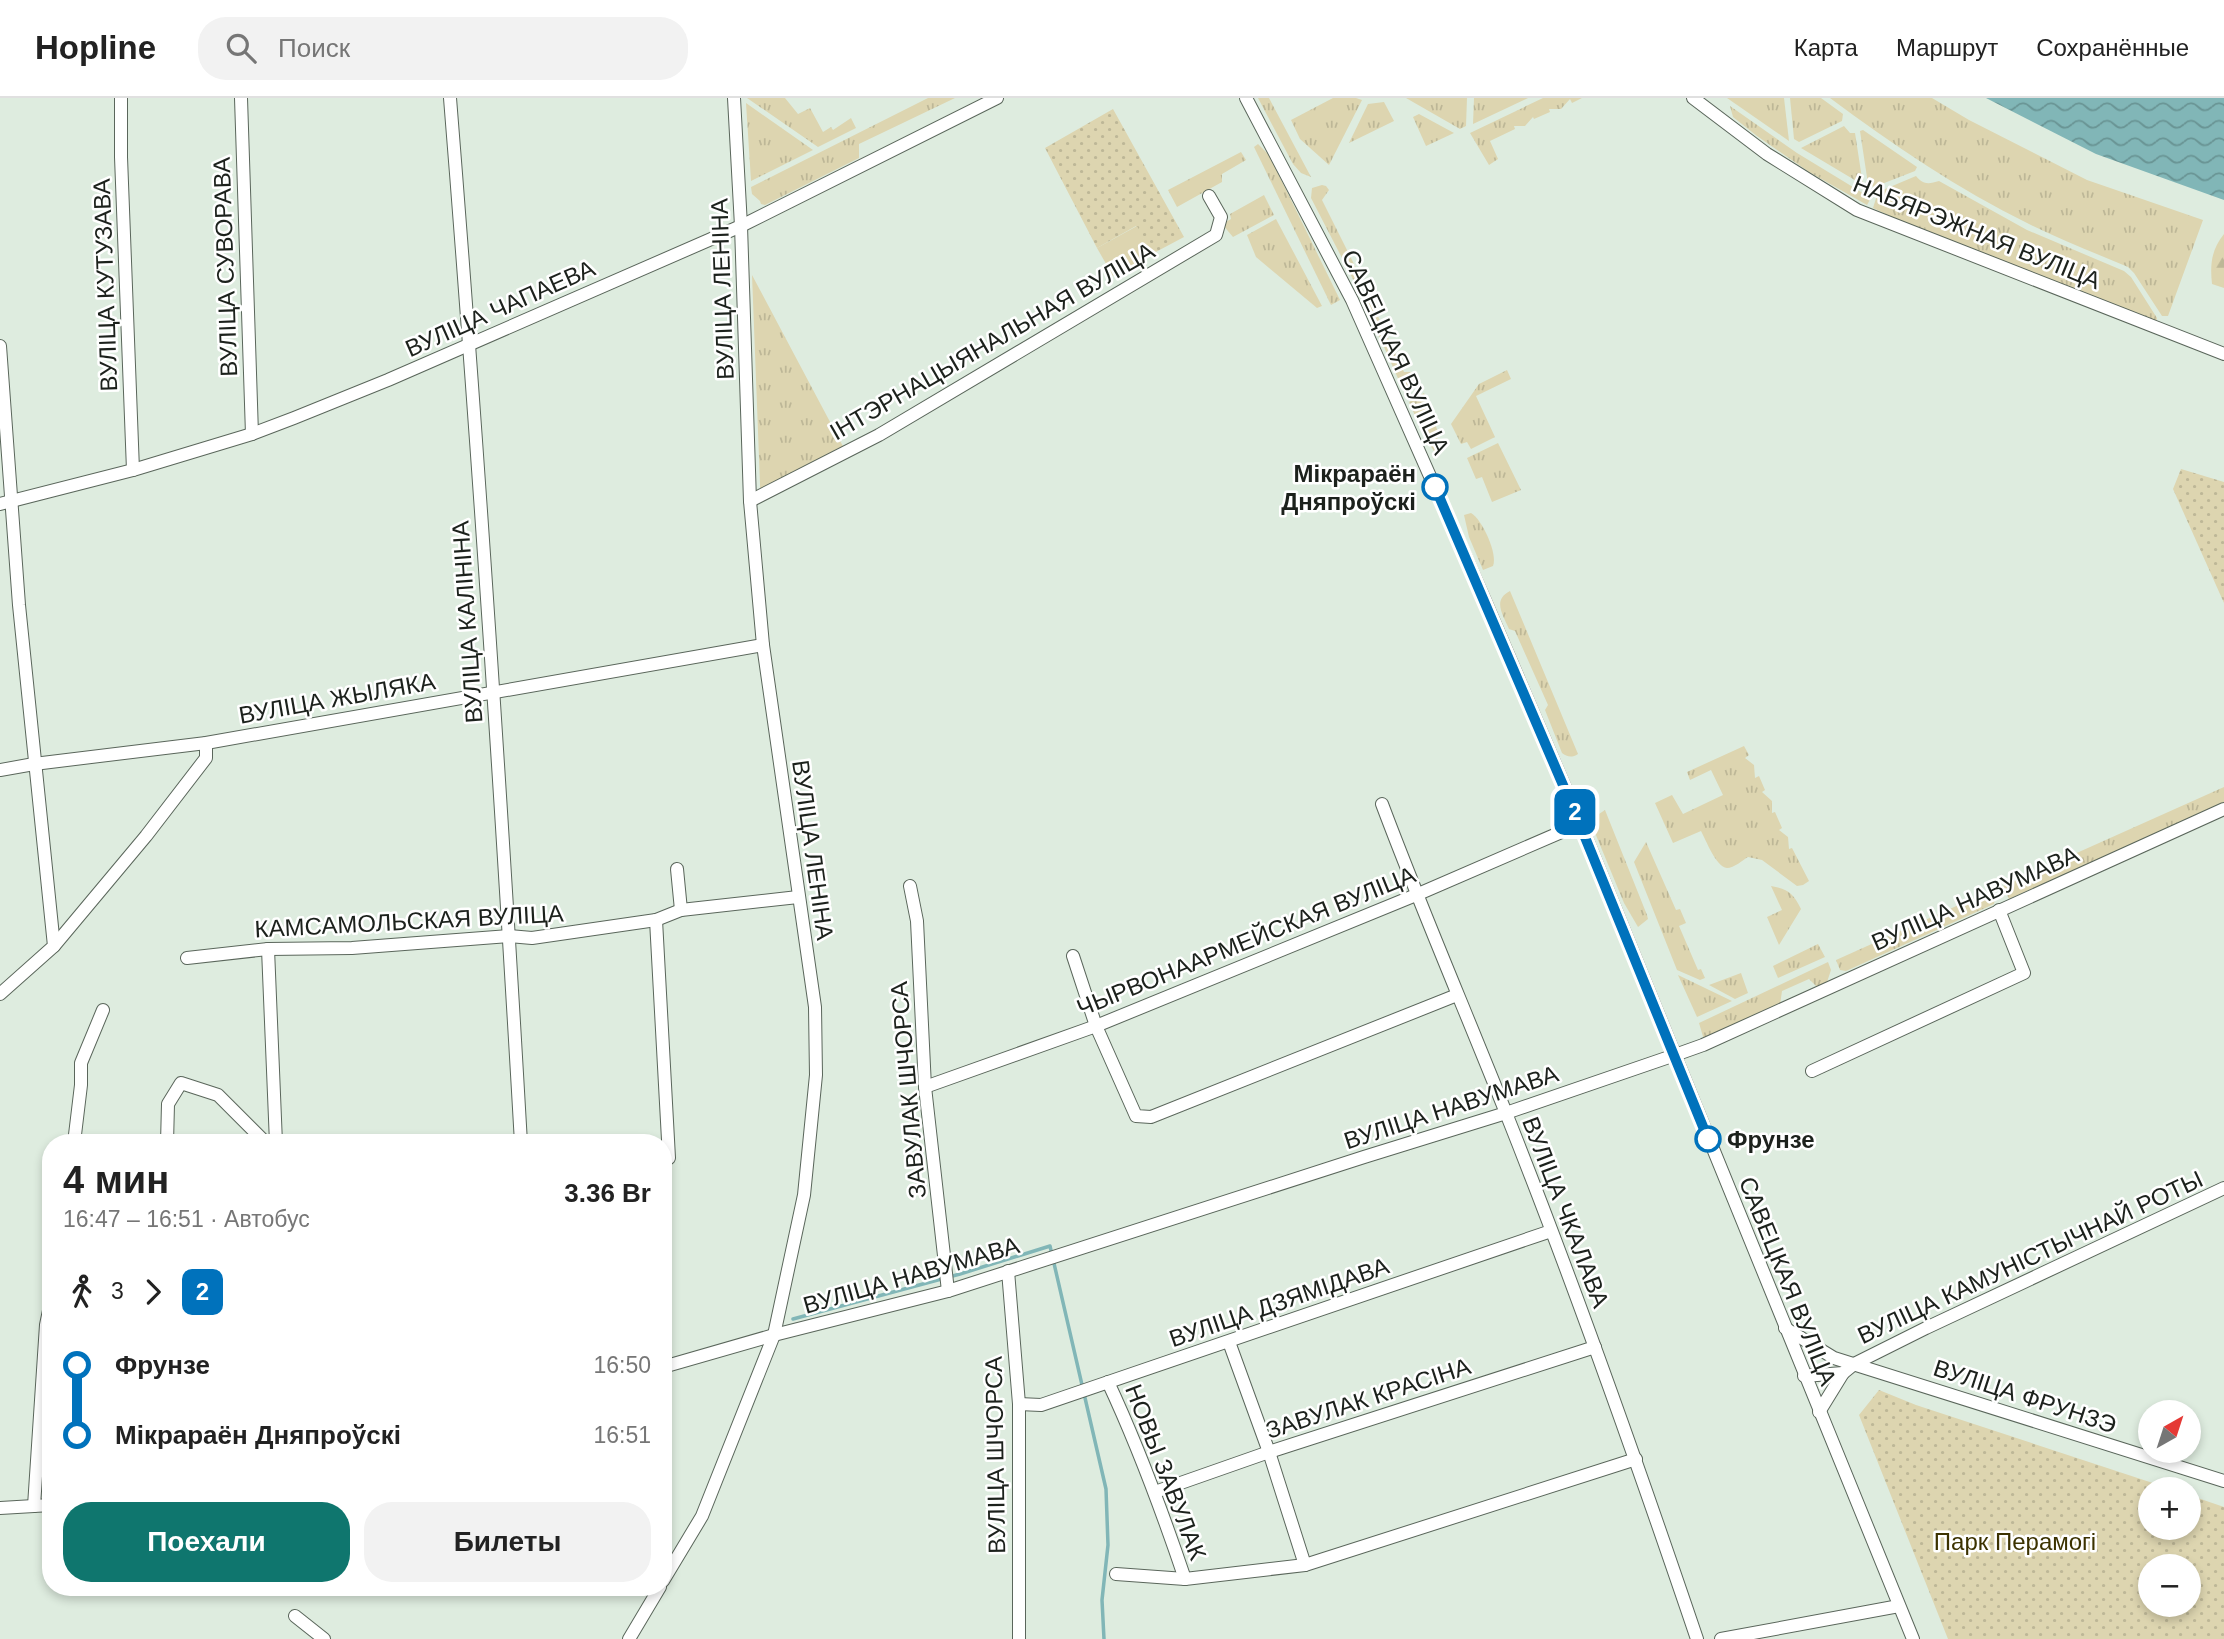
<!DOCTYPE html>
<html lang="ru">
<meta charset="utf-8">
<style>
:root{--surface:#fff;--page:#f2f2f2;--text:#222;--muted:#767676;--line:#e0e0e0;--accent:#0f766e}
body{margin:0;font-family:Arial,sans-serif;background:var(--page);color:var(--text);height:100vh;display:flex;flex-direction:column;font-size:26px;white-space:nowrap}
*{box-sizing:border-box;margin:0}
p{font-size:23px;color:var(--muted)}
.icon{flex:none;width:38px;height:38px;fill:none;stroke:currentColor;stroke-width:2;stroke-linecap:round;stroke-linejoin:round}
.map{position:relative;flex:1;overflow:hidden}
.panel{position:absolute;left:42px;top:1036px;width:630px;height:462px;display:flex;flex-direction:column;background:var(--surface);border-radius:28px;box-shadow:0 4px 10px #0003}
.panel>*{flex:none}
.badge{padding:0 14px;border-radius:10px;font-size:24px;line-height:46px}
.needle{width:46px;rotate:39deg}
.tools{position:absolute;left:2138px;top:1302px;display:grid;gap:14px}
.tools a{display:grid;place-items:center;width:63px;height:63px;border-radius:50%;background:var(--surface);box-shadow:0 4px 10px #0003;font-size:35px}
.map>.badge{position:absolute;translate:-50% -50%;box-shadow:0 0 0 4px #fff}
.legs{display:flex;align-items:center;gap:10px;height:77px;padding:0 21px;font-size:23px}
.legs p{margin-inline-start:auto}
.summary{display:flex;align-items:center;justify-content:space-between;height:119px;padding:0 21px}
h1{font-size:38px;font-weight:600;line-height:52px}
.action{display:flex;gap:14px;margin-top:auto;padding:14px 21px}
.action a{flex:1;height:80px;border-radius:28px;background:var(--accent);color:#fff;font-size:28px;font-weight:600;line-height:80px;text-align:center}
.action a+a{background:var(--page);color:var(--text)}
ul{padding:0 21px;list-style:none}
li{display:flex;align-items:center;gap:24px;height:70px;font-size:26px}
li i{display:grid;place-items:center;width:10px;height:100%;margin:0 9px;background:currentColor}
li i::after{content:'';width:18px;height:18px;margin:-9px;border:5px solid;border-radius:50%;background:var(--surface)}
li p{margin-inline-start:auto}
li:first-child i{background:linear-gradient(#0000 50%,currentColor 0)}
li:last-child i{background:linear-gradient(currentColor 50%,#0000 0)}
header{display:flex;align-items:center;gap:42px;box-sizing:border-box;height:98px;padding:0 35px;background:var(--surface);border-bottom:2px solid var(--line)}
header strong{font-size:33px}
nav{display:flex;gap:38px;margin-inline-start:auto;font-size:24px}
.search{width:490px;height:63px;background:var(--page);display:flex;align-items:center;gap:18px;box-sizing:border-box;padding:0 24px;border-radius:28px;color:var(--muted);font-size:26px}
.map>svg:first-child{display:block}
</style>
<header>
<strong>Hopline</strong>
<div class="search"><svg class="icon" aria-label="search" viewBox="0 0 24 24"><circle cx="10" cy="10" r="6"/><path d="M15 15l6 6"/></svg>Поиск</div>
<nav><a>Карта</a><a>Маршрут</a><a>Сохранённые</a></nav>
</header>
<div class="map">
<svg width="2224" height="1541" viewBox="0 0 2224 1541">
<defs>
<pattern id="grass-tufts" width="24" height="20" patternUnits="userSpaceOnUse" patternTransform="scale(1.75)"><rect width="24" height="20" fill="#ddd5b0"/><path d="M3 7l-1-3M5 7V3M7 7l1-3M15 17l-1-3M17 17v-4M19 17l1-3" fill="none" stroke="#bdb797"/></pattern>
<pattern id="forest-firs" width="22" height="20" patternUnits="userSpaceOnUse" patternTransform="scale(1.75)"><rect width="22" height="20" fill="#ddd5b0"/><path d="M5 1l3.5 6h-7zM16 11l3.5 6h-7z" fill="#bdb797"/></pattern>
<pattern id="park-dots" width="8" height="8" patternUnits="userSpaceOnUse" patternTransform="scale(1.75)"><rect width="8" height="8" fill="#ddd5b0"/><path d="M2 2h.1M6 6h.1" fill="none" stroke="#bdb797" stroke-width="1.8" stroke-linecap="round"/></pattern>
<pattern id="water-waves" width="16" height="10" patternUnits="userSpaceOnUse" patternTransform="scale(1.75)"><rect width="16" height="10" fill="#81b6b7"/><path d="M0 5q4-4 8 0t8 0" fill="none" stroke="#699494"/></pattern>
</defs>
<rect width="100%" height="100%" fill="#deecdf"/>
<!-- grass -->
<g fill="url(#grass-tufts)">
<polygon points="747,0 785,0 798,16 810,10 823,34 831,29 833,32 851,20 856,30 818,49"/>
<polygon points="928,0 955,0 859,46 859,60 765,107 761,106 760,103 752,96 751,89"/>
<polygon points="1258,0 1269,0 1311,79 1301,75 1293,66"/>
<polygon points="1333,0 1356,0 1362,2 1329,67 1300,41 1291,22"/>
<polygon points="1406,0 1467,0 1466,28 1460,31"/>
<polygon points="1474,0 1528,0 1473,26"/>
<polygon points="1543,0 1582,0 1572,5 1570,1 1561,11 1549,11 1550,14 1534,21 1533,19 1525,28 1514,28 1515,31 1490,43 1498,61 1489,67 1470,35"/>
<polygon points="1727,0 1784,0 1789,43"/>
<polygon points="1790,0 1821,0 1843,16 1842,23 1799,44 1794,41"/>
<path d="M1830 0H1932L1969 22 2087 82 2203 122 2168 218H2162L2134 175 2128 169C2095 155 2061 142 2029 126 1958 91 1893 47 1830 0Z"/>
<polygon points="1384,4 1394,23 1349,45 1368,6"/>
<polygon points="746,5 813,52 751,83"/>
<polygon points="1730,8 1797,55 1871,100 1867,107 1809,74 1757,38 1733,19"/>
<polygon points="1419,16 1454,35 1426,48 1413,19"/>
<polygon points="1844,28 1850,35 1855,35 1863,87 1801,50"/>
<polygon points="1863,32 1917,69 1915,73 1874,89 1868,86 1860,33"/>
<polygon points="1258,46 1269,57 1340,202 1331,207 1254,49"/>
<polygon points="1241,54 1246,62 1222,76 1222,84 1177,109 1168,92"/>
<path d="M1916 78C1923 87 1929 86 1939 83L2027 132 2124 173 2131 179 2157 220 2156 225 1911 128 1873 110 1878 94Z"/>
<polygon points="1322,87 1326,88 1329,92 1322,102 1365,188 1358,191 1311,100 1312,90"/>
<polygon points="1264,97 1274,117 1233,139 1222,126 1231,121 1230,116"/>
<polygon points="1276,121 1322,208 1317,210 1256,159 1247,137"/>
<polygon points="752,177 846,354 760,398 760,386"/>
<polygon points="1369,199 1404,274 1413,274 1416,278 1416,289 1405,296 1363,202"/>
<polygon points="1507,272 1511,281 1476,298 1495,339 1471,351 1467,344 1461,346 1451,326 1479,286"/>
<polygon points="1424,295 1438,334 1436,356 1424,338 1409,304"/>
<polygon points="1498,345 1521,392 1492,404 1482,379 1476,381 1467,360"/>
<path d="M1471 415C1482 421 1498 456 1493 468L1483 472 1469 439 1464 417Z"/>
<path d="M1510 493 1578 656C1572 660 1567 659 1562 655L1545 612 1548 607 1515 533 1509 531C1503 517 1492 502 1510 493Z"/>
<path d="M1744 648 1749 657 1745 660 1754 667 1755 680 1759 678 1765 692 1762 694 1772 703V715L1775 714 1782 730 1779 732 1788 739 1789 751 1792 750 1809 783 1803 787 1797 788 1762 762 1748 759C1743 762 1734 770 1727 770 1716 769 1706 742 1701 733L1673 745 1655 705 1672 697 1683 716 1723 697 1711 672 1690 682 1687 674Z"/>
<polygon points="2224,689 2224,705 2009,801 2003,788"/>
<polygon points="1605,712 1647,817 1648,821 1638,829 1624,805 1593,730 1593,720"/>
<polygon points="1646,744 1676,812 1680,811 1686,825 1679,828 1698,872 1701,871 1705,880 1700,882 1677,872 1634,764"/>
<path d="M1771 788C1788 791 1793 795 1801 811L1779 847 1767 819 1782 812Z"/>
<polygon points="1992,792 1995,800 1994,806 1846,873 1840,872 1836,862"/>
<polygon points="1818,846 1825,859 1778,880 1773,868"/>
<polygon points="1828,864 1831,872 1827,884 1817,889 1809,881 1782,893 1780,907 1704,942 1699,925"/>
<polygon points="1741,875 1748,895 1735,901 1709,887"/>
<polygon points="1678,877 1732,903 1697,919"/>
</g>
<!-- forest -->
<path fill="url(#forest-firs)" d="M2224 136V190L2212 186C2210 167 2211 152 2224 136Z"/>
<!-- park -->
<g fill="url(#park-dots)" fill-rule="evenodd">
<polygon points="1113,11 1184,139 1152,156 1136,128 1097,150 1045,50"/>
<polygon points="2181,371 2224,384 2224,505 2173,391"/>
<path d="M1879 1292 1916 1307 2171 1391H2151V1430H2189V1397L2224 1409V1541H1948L1859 1317ZM2151 1468H2189V1507H2151Z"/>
</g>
<!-- pitch -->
<polygon fill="#ddd5b0" points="1137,128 1152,156 1113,178 1097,150"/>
<!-- water -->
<polygon fill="url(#water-waves)" points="1986,0 2224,0 2224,102 2096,56"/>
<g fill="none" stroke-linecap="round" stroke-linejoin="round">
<!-- stream -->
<polyline stroke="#81b6b7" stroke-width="3.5" points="793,1221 960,1176 1050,1148 1106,1391 1108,1447 1102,1502 1104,1541"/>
<defs>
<g id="minor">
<polyline points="121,0 121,59 133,372"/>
<polyline points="241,0 252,336"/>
<path d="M450 0C478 348 501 696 521 1045"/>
<polyline points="1246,0 1352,202 1483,498 1579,722 1913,1541"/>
<polyline points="1693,0 1767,56 1857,112 2224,256"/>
<polyline points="0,248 19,507 54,848 0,896"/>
<polyline points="750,403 879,337 1216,137 1221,119 1209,98"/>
<polyline points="0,406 133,372 252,336 294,320 388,282 741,128 997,0"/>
<polyline points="0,672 34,666 206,645 763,547"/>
<path d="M1382 706C1421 810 1465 912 1506 1015 1575 1188 1637 1364 1697 1541"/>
<polyline points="677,771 681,812"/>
<polyline points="910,788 917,823 925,989 948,1193"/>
<polyline points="656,822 669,1060"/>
<polyline points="54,848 146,738 206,660 206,645"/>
<polyline points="268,851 276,1045"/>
<polyline points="1073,858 1096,928 1136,1018 1151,1019 1457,897"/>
<polyline points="187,860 268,851 352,850 509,838 532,840 656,822 681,812 798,799"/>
<polyline points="1812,973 2024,875 1999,812"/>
<polyline points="925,989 1096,928 1416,797 1580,726"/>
<polyline points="74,1045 81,987 81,965 103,912"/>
<polyline points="167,1045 168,1006 181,985 218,997 266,1045"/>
<polyline points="1008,1173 1019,1306 1019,1541"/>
<polyline points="1785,1230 1834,1260 2224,1383"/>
<polyline points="1229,1244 1269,1354 1305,1467"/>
<polyline points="663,1269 774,1237 948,1193 1364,1059 1506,1015 1675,957 1703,947 2224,711"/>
<polyline points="1804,1278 1843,1275 1854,1266 1926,1230 2224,1090"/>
<path d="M1108 1284C1138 1348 1162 1413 1185 1481"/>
<polyline points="1019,1306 1041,1307 1551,1133"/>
<polyline points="1819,1314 1843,1275"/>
<polyline points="1155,1394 1269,1354 1595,1249"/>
<polyline points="34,1408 46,1227 51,1203"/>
<polyline points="0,1410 51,1407"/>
<polyline points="1116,1476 1185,1481 1305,1467 1636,1361"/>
<polyline points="663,1483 702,1418 774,1237 804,1097 816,977 815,909 763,547 750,403 741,128 734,0"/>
<polyline points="295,1518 324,1541"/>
<polyline points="629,1541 660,1489"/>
<polyline points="1721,1541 1899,1508"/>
</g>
</defs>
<!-- minor casing -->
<use href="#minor" stroke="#5a665b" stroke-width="14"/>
<!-- minor -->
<use href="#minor" stroke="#fff" stroke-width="12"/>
</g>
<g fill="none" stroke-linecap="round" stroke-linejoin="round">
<defs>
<polyline id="line-1" points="1435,389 1578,722 1708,1041"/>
</defs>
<!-- line-1 casing -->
<use href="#line-1" stroke="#fff" stroke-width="16"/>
<!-- line-1 -->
<use href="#line-1" stroke="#0072bc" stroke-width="10"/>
</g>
<!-- markers -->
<g fill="#fff" stroke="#0072bc" stroke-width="3.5">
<circle cx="1435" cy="389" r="12"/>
<circle cx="1708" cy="1041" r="12"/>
</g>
<g text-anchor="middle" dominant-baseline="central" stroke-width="5" stroke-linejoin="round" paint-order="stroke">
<!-- street labels -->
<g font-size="24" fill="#1c211c" stroke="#fff">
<text transform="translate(1977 134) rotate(22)">НАБЯРЭЖНАЯ ВУЛІЦА</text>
<text transform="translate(225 169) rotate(-92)">ВУЛІЦА СУВОРАВА</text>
<text transform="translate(105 187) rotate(-92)">ВУЛІЦА КУТУЗАВА</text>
<text transform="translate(722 191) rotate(-92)">ВУЛІЦА ЛЕНІНА</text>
<text transform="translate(500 210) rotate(-24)">ВУЛІЦА ЧАПАЕВА</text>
<text transform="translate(992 243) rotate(-30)">ІНТЭРНАЦЫЯНАЛЬНАЯ ВУЛІЦА</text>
<text transform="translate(1396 254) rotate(65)">САВЕЦКАЯ ВУЛІЦА</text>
<text transform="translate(467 524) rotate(-94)">ВУЛІЦА КАЛІНІНА</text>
<text transform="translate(337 600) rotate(-10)">ВУЛІЦА ЖЫЛЯКА</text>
<text transform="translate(813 752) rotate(82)">ВУЛІЦА ЛЕНІНА</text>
<text transform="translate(1975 800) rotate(-24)">ВУЛІЦА НАВУМАВА</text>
<text transform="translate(409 823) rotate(-3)">КАМСАМОЛЬСКАЯ ВУЛІЦА</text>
<text transform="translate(1246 843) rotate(-22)">ЧЫРВОНААРМЕЙСКАЯ ВУЛІЦА</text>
<text transform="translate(908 992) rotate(-95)">ЗАВУЛАК ШЧОРСА</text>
<text transform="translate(1451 1009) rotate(-18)">ВУЛІЦА НАВУМАВА</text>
<text transform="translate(1566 1114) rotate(69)">ВУЛІЦА ЧКАЛАВА</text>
<text transform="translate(2030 1159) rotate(-25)">ВУЛІЦА КАМУНІСТЫЧНАЙ РОТЫ</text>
<text transform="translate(911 1177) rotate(-16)">ВУЛІЦА НАВУМАВА</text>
<text transform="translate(1788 1183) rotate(68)">САВЕЦКАЯ ВУЛІЦА</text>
<text transform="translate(1279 1204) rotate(-19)">ВУЛІЦА ДЗЯМІДАВА</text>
<text transform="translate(2025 1298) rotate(18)">ВУЛІЦА ФРУНЗЭ</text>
<text transform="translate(1368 1300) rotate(-18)">ЗАВУЛАК КРАСІНА</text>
<text transform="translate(995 1357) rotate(-91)">ВУЛІЦА ШЧОРСА</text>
<text transform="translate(1166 1374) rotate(69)">НОВЫ ЗАВУЛАК</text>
</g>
<!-- stop labels -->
<g font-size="24" font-weight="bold" fill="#1c211c" stroke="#fff" text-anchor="end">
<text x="1416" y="375">Мікрараён<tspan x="1416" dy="28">Дняпроўскі</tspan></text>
<text x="1727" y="1041" text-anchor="start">Фрунзе</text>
</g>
<!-- park labels -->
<g font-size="24" fill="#3c3200" stroke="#fff">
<text x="2015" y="1443">Парк Перамогі</text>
</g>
</g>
</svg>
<div class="tools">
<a><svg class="needle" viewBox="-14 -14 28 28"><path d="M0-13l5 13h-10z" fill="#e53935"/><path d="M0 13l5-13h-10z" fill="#767676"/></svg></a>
<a>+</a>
<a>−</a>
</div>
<b class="badge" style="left:1575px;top:714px;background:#0072bc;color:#fff">2</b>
<section class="panel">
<div class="summary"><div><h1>4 мин</h1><p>16:47 – 16:51 · Автобус</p></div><b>3.36 Br</b></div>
<div class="legs"><svg class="icon" aria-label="walk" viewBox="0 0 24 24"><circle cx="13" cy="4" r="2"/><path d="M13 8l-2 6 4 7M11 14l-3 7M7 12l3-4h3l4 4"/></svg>3<svg class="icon" aria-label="forward" viewBox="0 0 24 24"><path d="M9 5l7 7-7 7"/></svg><b class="badge" style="background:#0072bc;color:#fff">2</b></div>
<ul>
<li><i style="color:#0072bc"></i><b>Фрунзе</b><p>16:50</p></li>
<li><i style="color:#0072bc"></i><b>Мікрараён Дняпроўскі</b><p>16:51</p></li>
</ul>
<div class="action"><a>Поехали</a><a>Билеты</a></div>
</section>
</div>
